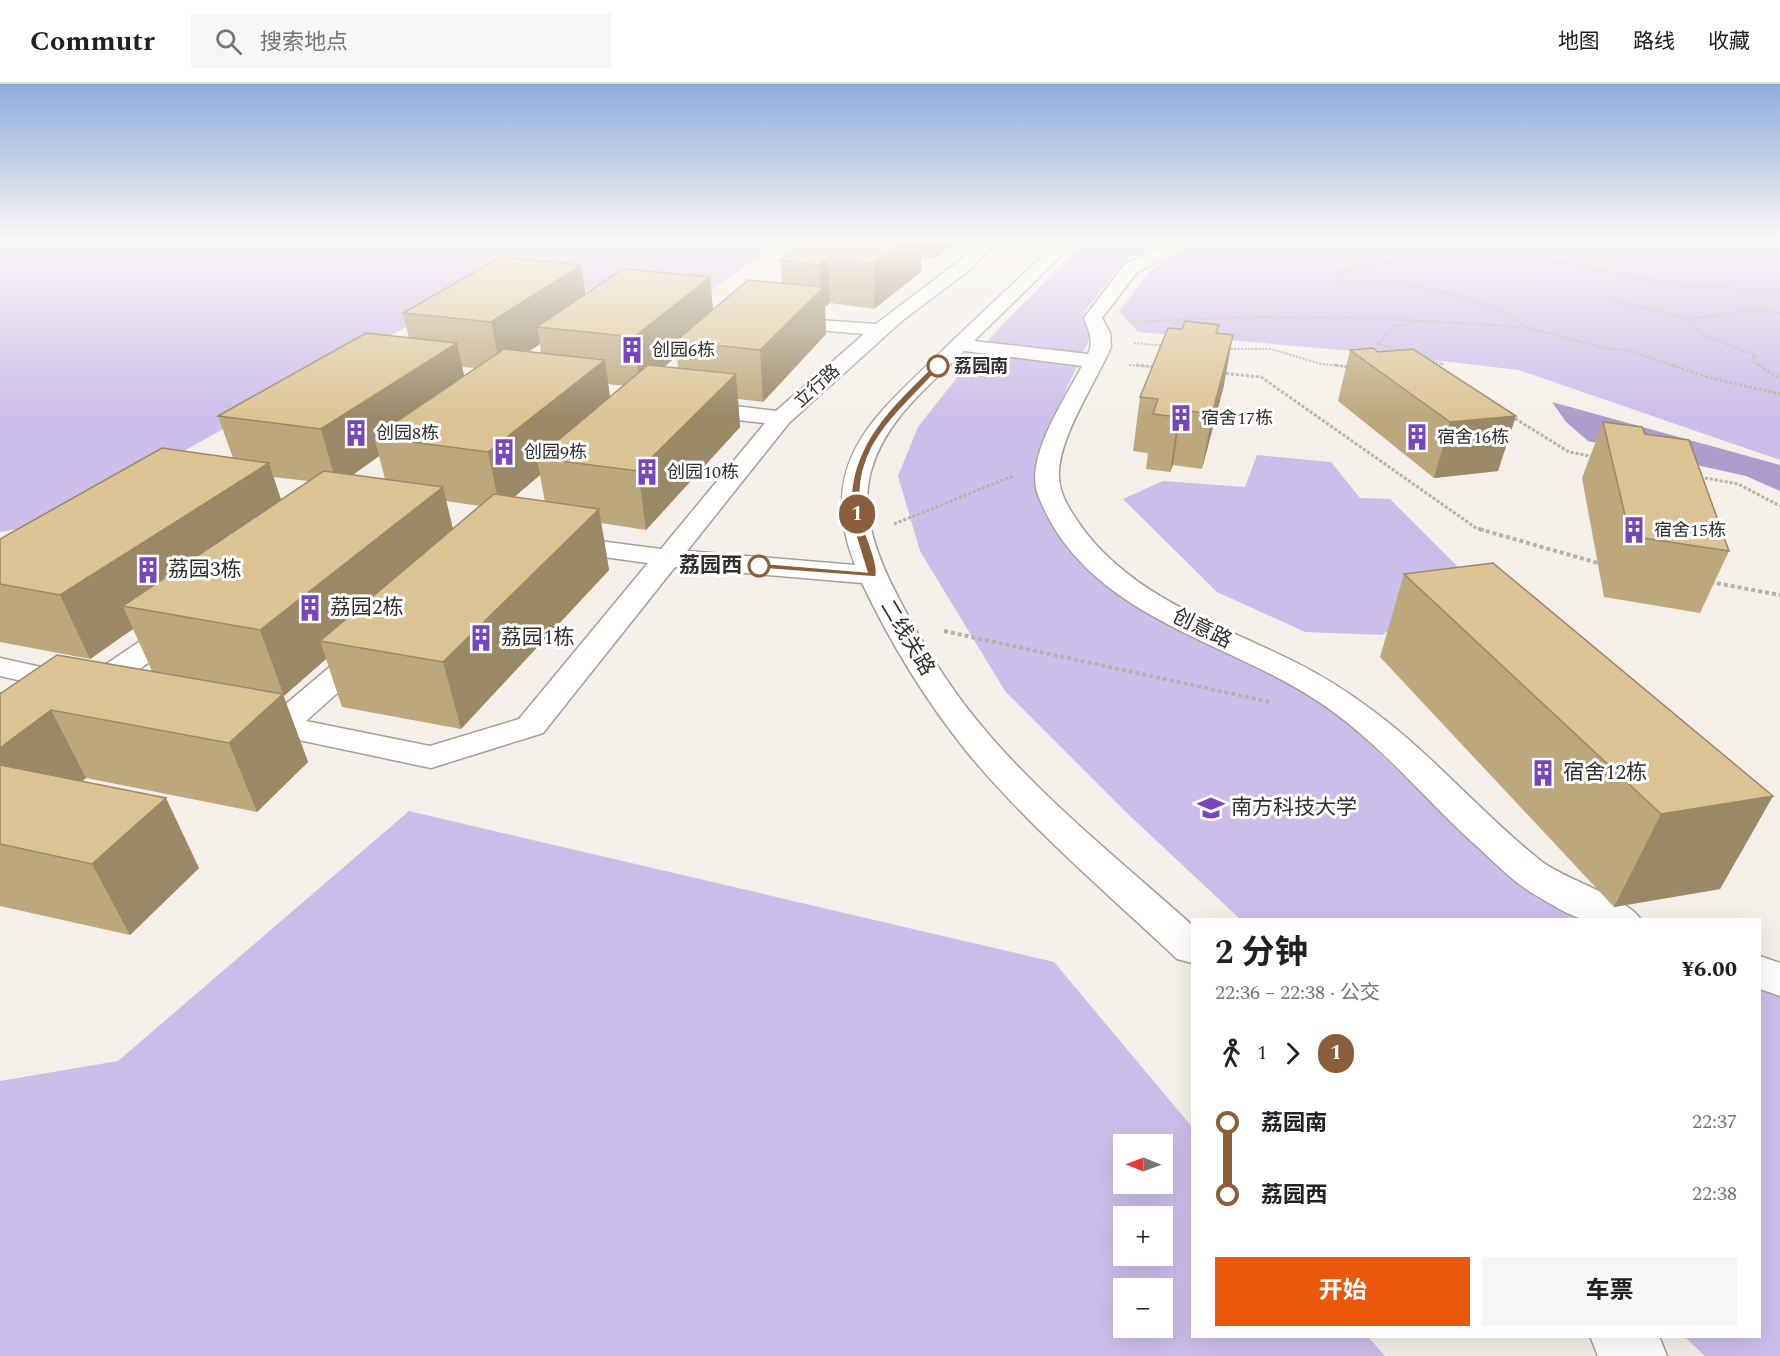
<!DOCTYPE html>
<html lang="zh">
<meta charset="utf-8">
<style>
:root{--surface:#fff;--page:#f6f6f6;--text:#202124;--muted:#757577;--line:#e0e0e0;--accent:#ea580c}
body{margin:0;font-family:Spectral,"Noto Sans SC",serif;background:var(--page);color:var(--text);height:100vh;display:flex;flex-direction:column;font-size:22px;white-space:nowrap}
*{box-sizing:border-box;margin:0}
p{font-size:20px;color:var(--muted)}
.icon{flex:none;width:33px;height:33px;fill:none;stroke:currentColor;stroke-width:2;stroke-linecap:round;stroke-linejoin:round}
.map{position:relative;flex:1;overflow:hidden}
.details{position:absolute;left:1191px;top:834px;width:570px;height:420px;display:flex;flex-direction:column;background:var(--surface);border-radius:0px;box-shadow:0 6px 24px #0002}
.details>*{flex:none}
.badge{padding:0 12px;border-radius:20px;font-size:21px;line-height:39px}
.needle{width:39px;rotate:271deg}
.buttons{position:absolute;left:1113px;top:1050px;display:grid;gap:12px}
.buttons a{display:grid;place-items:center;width:60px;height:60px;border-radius:0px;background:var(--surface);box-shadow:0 6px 24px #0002;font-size:30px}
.map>.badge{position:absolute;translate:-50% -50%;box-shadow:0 0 0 3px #fff}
.legs{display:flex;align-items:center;gap:9px;height:66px;padding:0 24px;font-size:20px}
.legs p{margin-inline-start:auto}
.head{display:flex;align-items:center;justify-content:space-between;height:102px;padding:0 24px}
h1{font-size:33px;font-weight:700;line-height:45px}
.button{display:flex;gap:12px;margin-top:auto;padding:12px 24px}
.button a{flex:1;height:69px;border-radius:0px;background:var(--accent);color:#fff;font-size:24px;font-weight:700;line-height:69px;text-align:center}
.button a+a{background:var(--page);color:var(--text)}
ul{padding:0 24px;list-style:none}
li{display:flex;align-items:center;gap:21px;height:72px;font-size:22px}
li i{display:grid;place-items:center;width:9px;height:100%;margin:0 8px;background:currentColor}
li i::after{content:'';width:15px;height:15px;margin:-8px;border:4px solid;border-radius:50%;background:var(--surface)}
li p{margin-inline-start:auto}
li:first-child i{background:linear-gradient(#0000 50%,currentColor 0)}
li:last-child i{background:linear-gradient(currentColor 50%,#0000 0)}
header{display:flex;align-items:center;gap:36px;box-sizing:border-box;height:84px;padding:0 30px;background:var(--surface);border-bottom:2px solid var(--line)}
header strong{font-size:28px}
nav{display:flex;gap:33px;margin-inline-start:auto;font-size:21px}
.search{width:420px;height:54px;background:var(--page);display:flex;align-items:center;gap:15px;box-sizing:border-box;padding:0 21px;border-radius:0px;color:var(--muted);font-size:22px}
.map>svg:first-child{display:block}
</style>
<header>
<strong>Commutr</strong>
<div class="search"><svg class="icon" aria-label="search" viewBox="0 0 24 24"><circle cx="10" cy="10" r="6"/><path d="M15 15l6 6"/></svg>搜索地点</div>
<nav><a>地图</a><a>路线</a><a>收藏</a></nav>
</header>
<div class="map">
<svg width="1780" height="1272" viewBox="0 0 1780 1272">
<rect width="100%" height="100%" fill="#f4f0e9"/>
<!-- green -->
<g fill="#ccbeeb" fill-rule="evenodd">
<polygon points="0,155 783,155 696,217 488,197 55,439 0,448"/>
<polygon points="1088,155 1164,155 1154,165 1126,175 1084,228 1092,249 1037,370 1035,400 1045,431 1067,463 1102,497 1137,523 1327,619 1471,757 1529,806 1590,835 1240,835 1129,731 1005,607 920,467 898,392 918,343 970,277 1000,243"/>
<polygon points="1201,155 1780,155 1780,376 1519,286 1353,267 1138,248 1119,227 1151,186"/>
<polygon points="1257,371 1331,378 1360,414 1390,415 1462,487 1453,505 1382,551 1305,548 1217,508 1123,415 1163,397 1245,403"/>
<path d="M409 727 1054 878 1192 1043V1252L1368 1253 1385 1272H0V997L118 977ZM1124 1060H1162V1100H1124ZM1162 1132V1172H1124V1132ZM1162 1204V1244H1124V1204Z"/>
<polygon points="1760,902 1780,910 1780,1272 1705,1272 1685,1253 1760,1252"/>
</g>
<!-- water -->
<polygon fill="#ac9dcc" points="1552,318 1780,381 1780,407 1746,392 1588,357 1566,338"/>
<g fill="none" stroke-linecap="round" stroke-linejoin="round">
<defs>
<g id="minor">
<path d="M983 155H1000L971 185 903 236 789 339 687 467 855 481C815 378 874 333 941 268 980 230 1021 193 1061 155H1078L974 257 1088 270C1094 257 1089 247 1084 234L1125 180 1157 166 1168 155H1185L1169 172 1137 188 1102 234 1110 249 1111 263C1096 299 1051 363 1060 401 1063 418 1076 435 1086 449 1139 516 1221 541 1295 578 1323 592 1348 608 1372 626 1433 671 1482 730 1541 777 1565 796 1629 814 1641 836 1623 836 1604 838 1586 836 1571 833 1551 820 1537 812 1516 800 1499 783 1481 766 1430 721 1387 667 1332 627 1234 555 1087 538 1038 411 1024 374 1065 315 1082 282L964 267C927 304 885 336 871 387 859 429 879 477 898 513 923 562 954 611 990 652 1051 722 1124 780 1192 841V879L1177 875C1106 808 1030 744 967 668 926 617 890 558 862 499L675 483 543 649 431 684 252 646 240 643 236 636 240 629 252 626 274 630 357 560 368 557 379 560 383 566 379 572 306 637 430 662 519 635 648 479 552 466 548 460 552 454 561 452 661 465 765 339 693 331 685 329 682 324 685 319 693 317 776 327 864 250 781 243 774 241 772 237 774 233 876 240 959 177Z"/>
<polygon points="180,534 190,537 195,543 190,549 98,615 87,618 76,615 71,608 0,592 0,574 87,593 170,537"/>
<polygon points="1760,872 1780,879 1780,912 1760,905"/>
<polygon points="1590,1252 1659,1252 1667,1272 1598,1272"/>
</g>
</defs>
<!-- minor casing -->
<use href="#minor" stroke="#a3a099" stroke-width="3"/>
<!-- path-far2 -->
<g stroke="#b5b2ac" stroke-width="2" stroke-dasharray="2 1.5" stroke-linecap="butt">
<polyline points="1610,216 1690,235 1751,226 1780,229"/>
<polyline points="1690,235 1701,250 1756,272 1751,276 1762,283"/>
<polyline points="1130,238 1256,233 1372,234 1525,243 1604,264 1626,266 1677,283"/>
<path d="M1525 242C1472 206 1402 199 1339 196L1340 187 1401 177 1500 174 1564 179 1676 201 1780 207"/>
<polyline points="1134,259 1166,262"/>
<polyline points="1227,265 1271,265 1321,280 1349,283"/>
<polyline points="1402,267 1378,260 1395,242 1422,237"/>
<polyline points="1426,275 1443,280 1435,283"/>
<polyline points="1129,281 1157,283"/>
</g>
<!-- path-far1 -->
<g stroke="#b5b2ac" stroke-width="3" stroke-dasharray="3 2" stroke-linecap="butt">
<polyline points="1136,281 1157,283"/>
<polyline points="1335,281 1349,283"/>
<polyline points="1672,281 1707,293 1780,310"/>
<polyline points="1759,281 1780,295"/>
<polyline points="1435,283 1439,281"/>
<polyline points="1221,289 1261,293 1476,444 1484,446"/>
<polyline points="1511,332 1569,368 1595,373"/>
<polyline points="1700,393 1738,400 1780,422"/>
<polyline points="894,440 1013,392"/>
</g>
<!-- path -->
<g stroke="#b5b2ac" stroke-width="4" stroke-dasharray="4 3" stroke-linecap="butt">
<polyline points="1479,445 1598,479"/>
<polyline points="1710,498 1780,511"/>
<polyline points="944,547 1270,618"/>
</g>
<!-- minor -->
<use href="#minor" fill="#fff" fill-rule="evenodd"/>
</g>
<!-- wall -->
<g fill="#bda87e" fill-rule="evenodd">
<path d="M813 155H960L935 175 921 173V188L874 225 830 219 825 223 826 250 763 318 738 315 740 343 646 446 601 439 609 486 461 645 342 623 326 575 283 612 308 678 257 728 86 694 82 697 199 784 130 851 0 822V607L1 609 201 596 152 587 133 545 90 575 0 558V455L233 374 218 332 409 254 403 229 581 181 585 210 710 193 713 226 782 199 780 176ZM540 260 541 269 529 267ZM677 272 678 284 664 283ZM462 283 475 284 464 292ZM608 300 616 301H623L610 313ZM379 372 385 395 353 391ZM540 391 545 418 514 413ZM273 393 308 397 281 416ZM446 417 480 422 453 445Z"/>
<polygon points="1219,241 1217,249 1224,301 1202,385 1173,381 1170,388 1146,385 1148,369 1133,367 1140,313 1182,245"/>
<polygon points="1413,265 1498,387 1434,394 1338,317 1350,266 1378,268"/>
<polygon points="1603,338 1645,350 1729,467 1700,529 1604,513 1582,394"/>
<polygon points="1404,490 1773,712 1720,805 1614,823 1380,573"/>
</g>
<!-- shaded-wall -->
<g fill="#9a8867">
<polygon points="908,155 922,155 921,188 874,225 874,180"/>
<polygon points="936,155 960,155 935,175"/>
<polygon points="828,174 830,219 825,223 826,250 763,318 760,266 820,208 819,181"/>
<polygon points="581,181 588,226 537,243 540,260 501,287 491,238"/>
<polygon points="710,193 714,239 676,257 677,272 640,303 634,253"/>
<polygon points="1233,251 1224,301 1202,385 1212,330"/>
<polygon points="457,259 468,310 374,353 379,372 337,402 321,345"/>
<polygon points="605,276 612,328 537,374 540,391 500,425 488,368"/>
<polygon points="736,290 740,343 646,446 638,387"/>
<polygon points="1181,326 1173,381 1170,388 1178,333"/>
<polygon points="1516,332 1498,387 1434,394 1450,338"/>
<polygon points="269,379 288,437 123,522 133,545 90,575 60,511"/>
<polygon points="443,403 457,462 320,557 326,575 284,612 260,546"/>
<polygon points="599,425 609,486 461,645 443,578"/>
<polygon points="283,610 308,678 257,728 229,659"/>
<polygon points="51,626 86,694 21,747 0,710 0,664"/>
<polygon points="1773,712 1720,805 1614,823 1661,730"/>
<polygon points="166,714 199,784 130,851 92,780"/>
</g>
<!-- building -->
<g fill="#dcc393" stroke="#9a8867" stroke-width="1.5">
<polygon points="813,155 908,155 874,180 828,174 819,181 780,176"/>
<polygon points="501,173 581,181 491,238 403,229"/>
<polygon points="623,185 710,193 634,253 537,243"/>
<polygon points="748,196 824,203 760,266 676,257"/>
<polygon points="1185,237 1219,241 1216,249 1233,251 1212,330 1181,326 1178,333 1153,330 1158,315 1140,313 1168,244 1182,245"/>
<polygon points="366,249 457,259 321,345 218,332"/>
<polygon points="1373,264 1378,268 1413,265 1516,332 1450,338 1350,266"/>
<polygon points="504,265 605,276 488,368 374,353"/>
<polygon points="648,281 736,290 638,387 537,374"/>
<polygon points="1603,338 1642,343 1645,350 1689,356 1729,467 1630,452"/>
<polygon points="162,364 269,379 60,511 0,500 0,455"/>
<polygon points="324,387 443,403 260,546 123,522"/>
<polygon points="494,410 599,425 443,578 320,557"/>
<polygon points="1493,479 1773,712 1661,730 1404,490"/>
<polygon points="57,571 283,610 229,659 51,626 0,664 0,610"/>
<polygon points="0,681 166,714 92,780 0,760"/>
</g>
<!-- sky -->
<linearGradient id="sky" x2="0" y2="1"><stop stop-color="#90abdd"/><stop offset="0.47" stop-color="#faf8f5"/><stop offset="1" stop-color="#faf8f5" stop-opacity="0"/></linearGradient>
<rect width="1780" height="333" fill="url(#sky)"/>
<!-- line-1 -->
<path fill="#8b5e3c" stroke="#fff" stroke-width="1.5" d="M935 280 941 282C899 330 849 362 862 435 865 453 879 477 876 493L756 484 754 482 759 479 867 488C862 471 855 452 852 435 843 366 891 323 935 280Z"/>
<!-- icons -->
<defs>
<symbol id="building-bare" viewBox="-9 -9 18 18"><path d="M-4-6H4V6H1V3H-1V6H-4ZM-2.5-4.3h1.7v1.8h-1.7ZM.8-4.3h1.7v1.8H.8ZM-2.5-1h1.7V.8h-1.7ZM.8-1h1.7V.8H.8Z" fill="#7745bc" stroke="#fff" stroke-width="2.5" paint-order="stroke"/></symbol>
<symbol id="university-bare" viewBox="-9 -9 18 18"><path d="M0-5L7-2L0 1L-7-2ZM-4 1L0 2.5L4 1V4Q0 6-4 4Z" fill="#7745bc" stroke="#fff" stroke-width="2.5" paint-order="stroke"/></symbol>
</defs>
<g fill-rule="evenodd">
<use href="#building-bare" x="613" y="247" width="38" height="38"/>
<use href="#building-bare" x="1162" y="315" width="38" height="38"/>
<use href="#building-bare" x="337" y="330" width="38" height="38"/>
<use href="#building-bare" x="1398" y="334" width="38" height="38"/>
<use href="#building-bare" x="485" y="349" width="38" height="38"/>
<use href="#building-bare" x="628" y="369" width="38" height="38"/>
<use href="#building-bare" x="1615" y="427" width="38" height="38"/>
<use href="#building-bare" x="129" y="467" width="38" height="38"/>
<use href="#building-bare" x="291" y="505" width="38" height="38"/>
<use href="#building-bare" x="462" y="535" width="38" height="38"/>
<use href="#building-bare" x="1524" y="670" width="38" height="38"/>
<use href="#university-bare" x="1192" y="705" width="38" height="38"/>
</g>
<!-- markers -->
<g fill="#fff" stroke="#8b5e3c" stroke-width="3">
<circle cx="938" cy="282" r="10"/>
<circle cx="759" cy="482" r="10"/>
</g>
<g text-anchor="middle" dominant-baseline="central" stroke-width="6" stroke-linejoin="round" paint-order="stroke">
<!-- far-poi labels -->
<g font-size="18" fill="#302f2c" stroke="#fff" text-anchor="start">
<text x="652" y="266">创园6栋</text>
<text x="1201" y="334">宿舍17栋</text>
<text x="376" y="349">创园8栋</text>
<text x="1437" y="353">宿舍16栋</text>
<text x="524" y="368">创园9栋</text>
<text x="667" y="388">创园10栋</text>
<text x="1654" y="446">宿舍15栋</text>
</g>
<!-- far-stop labels -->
<g font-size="18" font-weight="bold" fill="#302f2c" stroke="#fff" text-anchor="start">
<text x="954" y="282">荔园南</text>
</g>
<!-- far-street labels -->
<g font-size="18" fill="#302f2c" stroke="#fff">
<text transform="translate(817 302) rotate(-42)">立行路</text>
</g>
<!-- stop labels -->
<g font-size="21" font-weight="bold" fill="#302f2c" stroke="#fff" text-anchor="end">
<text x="742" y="482">荔园西</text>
</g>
<!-- poi labels -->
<g font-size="21" fill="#302f2c" stroke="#fff" text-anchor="start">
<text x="168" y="486">荔园3栋</text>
<text x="330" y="524">荔园2栋</text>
<text x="501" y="554">荔园1栋</text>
<text x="1563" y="689">宿舍12栋</text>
<text x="1231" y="724">南方科技大学</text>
</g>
<!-- street labels -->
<g font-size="21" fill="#302f2c" stroke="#fff">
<text transform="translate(1202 545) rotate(26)">创意路</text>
<text transform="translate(907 554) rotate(59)">二线关路</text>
</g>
</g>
</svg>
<div class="buttons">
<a><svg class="needle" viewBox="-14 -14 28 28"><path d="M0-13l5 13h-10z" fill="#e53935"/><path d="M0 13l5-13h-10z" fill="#757577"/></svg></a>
<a>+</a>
<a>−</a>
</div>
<b class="badge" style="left:857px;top:430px;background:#8b5e3c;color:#fff">1</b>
<section class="details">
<div class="head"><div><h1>2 分钟</h1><p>22:36 – 22:38 · 公交</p></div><b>¥6.00</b></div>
<div class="legs"><svg class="icon" aria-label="walk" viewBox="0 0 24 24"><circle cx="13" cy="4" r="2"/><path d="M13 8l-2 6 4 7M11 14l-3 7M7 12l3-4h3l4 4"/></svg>1<svg class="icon" aria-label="forward" viewBox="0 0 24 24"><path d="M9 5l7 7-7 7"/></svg><b class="badge" style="background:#8b5e3c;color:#fff">1</b></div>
<ul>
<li><i style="color:#8b5e3c"></i><b>荔园南</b><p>22:37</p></li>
<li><i style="color:#8b5e3c"></i><b>荔园西</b><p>22:38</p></li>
</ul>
<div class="button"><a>开始</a><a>车票</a></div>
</section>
</div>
